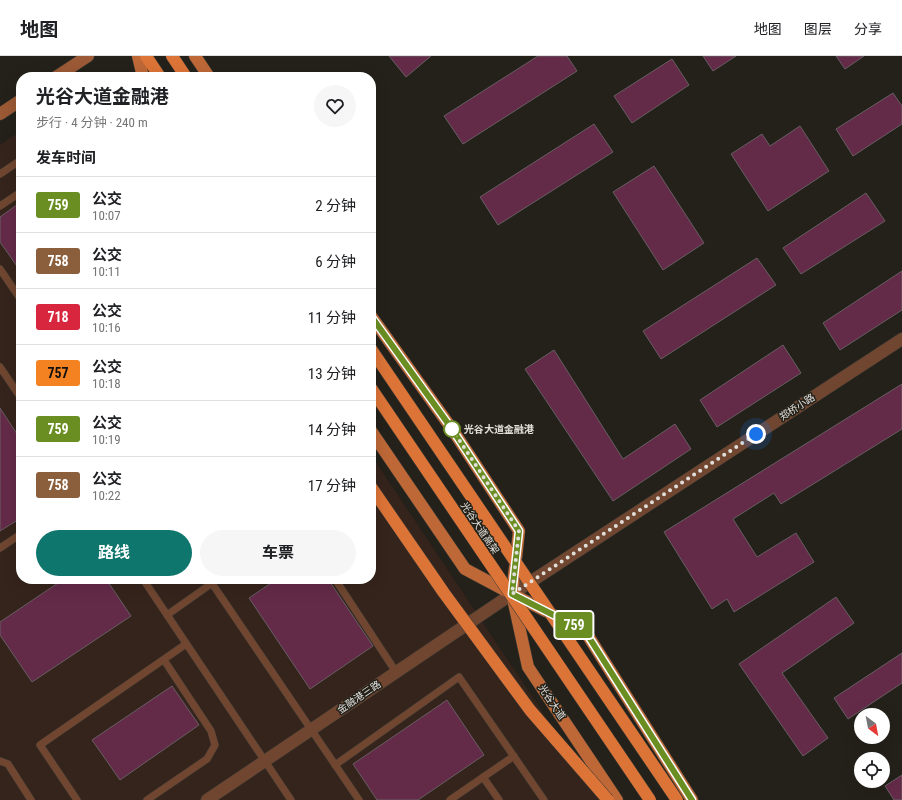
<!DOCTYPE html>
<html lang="zh">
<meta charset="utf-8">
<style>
:root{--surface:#fff;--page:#f6f6f6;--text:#202124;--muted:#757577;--line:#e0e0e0;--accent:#0f766e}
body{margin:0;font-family:"Roboto Condensed","Noto Sans SC",sans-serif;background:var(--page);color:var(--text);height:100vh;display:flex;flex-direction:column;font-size:15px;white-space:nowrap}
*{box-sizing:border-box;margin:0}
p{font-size:13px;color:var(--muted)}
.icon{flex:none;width:22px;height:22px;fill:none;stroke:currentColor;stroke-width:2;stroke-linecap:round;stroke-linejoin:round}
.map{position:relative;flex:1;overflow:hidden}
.details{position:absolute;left:16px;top:16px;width:360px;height:512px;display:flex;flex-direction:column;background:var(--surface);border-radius:16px;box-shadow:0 4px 16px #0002}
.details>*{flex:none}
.badge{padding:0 8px;border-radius:3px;font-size:14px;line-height:26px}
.needle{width:26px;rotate:148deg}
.buttons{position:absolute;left:854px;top:652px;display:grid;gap:8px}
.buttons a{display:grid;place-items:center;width:36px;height:36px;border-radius:50%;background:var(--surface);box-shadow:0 4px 16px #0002;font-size:20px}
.you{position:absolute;width:20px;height:20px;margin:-10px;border:3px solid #fff;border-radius:50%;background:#1a73e8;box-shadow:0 0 0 6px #1a73e833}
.map>.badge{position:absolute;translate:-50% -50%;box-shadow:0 0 0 2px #fff}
h2{padding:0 20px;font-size:15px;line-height:36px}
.round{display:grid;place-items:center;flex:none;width:42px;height:42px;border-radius:21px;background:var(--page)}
.headline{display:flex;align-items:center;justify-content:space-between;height:68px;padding:0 20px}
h1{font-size:19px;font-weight:700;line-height:30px}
.primary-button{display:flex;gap:8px;margin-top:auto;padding:8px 20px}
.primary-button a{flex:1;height:46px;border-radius:24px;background:var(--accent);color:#fff;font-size:16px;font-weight:700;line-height:46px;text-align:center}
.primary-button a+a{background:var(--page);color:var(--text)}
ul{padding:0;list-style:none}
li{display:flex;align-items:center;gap:12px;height:56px;padding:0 20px;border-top:1px solid var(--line)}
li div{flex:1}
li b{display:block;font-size:15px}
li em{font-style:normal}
li .badge{min-width:44px;font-weight:700;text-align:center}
header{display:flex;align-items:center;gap:24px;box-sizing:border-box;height:56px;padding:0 20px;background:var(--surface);border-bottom:1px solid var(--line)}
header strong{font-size:19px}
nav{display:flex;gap:22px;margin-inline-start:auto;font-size:14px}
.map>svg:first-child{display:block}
</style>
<header>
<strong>地图</strong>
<nav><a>地图</a><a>图层</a><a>分享</a></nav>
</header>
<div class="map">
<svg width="902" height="744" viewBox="0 0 902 744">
<rect width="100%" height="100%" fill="#24211a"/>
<!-- commercial -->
<polygon fill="#35241c" points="21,75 21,523 371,523 371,399 601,744 0,744 0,89"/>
<!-- building -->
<g fill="#642b49" stroke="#675e62">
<polygon points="389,0 431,0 406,21"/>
<polygon points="538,0 567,0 577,15 463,88 444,60"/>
<polygon points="703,0 736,0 713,15"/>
<polygon points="836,0 864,0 845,13"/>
<polygon points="672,3 689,29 632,67 614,40"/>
<polygon points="893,37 902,50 902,68 853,100 836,73"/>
<polygon points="594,68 613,96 498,169 480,141"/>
<polygon points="800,70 829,115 768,155 731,98 762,78 770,90"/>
<polygon points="654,110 704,187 663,214 613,136"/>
<polygon points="866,137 885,165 801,218 783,192"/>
<polygon points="21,146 21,216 0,186 0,161"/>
<polygon points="757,202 776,229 661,303 643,275"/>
<polygon points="902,215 902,254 840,294 823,267"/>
<polygon points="783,289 801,317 717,371 700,344"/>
<polygon points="554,294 623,403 675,368 691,393 613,445 525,313"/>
<polygon points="902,328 902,373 781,448 774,437 733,463 757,501 796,477 814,506 734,556 727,543 712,553 664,476"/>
<polygon points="0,352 21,384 21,462 0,475"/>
<polygon points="64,523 106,523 131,560 32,626 0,579 0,566"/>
<polygon points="277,523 328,523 373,590 310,633 249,542"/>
<polygon points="836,541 854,567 782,617 828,682 803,700 739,608"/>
<polygon points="902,597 902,627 848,663 834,642"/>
<polygon points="172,630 199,669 120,724 92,684"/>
<polygon points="447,644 484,699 418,744 377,744 353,708"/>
<polygon points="902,719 902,744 894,744 885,730"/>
</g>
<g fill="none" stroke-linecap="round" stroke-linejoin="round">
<defs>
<g id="lane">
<polyline points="0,118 21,104"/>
<polyline points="0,150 21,136"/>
<polyline points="0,213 21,244"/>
<polyline points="0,311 21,342"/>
<polyline points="0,492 21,478"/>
<polyline points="143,523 291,744"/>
<polyline points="209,523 359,744"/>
<polyline points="335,523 396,616"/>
<polyline points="167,559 218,523"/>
<polyline points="0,705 8,708 31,744"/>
<polyline points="335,709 459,621 544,744"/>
<polyline points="483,721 499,744"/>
<polyline points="77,744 40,689 186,588"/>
<polyline points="147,744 207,703 215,689 211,675 164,604"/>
<polyline points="450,744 514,700"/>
</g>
<polyline id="street" points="207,744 512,538 902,283"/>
<g id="secondary">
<polyline points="56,21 88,0"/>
<polyline points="0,58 21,44"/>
</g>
<g id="primary">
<polyline points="138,0 143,21"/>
<polyline points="195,0 209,21"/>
<polyline points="371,260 452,373 519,475 512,538 585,575 692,744"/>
<polyline points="371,375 465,513 512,538 528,611 617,744"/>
</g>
<g id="highway">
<polyline points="146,0 160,21"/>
<polyline points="172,0 186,21"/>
</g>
</defs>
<!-- lane casing -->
<use href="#lane" stroke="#3e3c35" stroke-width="8"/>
<!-- street casing -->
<use href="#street" stroke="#3e3c35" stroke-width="13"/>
<!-- secondary casing -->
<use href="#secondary" stroke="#3e3c35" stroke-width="13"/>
<!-- primary casing -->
<use href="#primary" stroke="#3e3c35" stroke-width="13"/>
<!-- highway casing -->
<use href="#highway" stroke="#3e3c35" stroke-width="13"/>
<!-- lane -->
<use href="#lane" stroke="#704630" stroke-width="7"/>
<!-- street -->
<use href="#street" stroke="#704630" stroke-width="12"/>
<!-- secondary -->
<use href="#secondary" stroke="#9c5935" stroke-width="12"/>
<!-- primary -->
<use href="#primary" stroke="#be6837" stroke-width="12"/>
<!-- highway -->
<use href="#highway" stroke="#dd7437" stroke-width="12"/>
<defs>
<g id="highway-bridge">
<polyline points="371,293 677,744"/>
<polyline points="371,332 650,744"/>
<polyline points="371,431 444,537 530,654 608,744"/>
</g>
</defs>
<!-- highway-bridge casing -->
<use href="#highway-bridge" stroke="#3e3c35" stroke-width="13" stroke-linecap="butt"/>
<!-- highway-bridge -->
<use href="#highway-bridge" stroke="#dd7437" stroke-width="12"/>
</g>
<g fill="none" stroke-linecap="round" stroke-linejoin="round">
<defs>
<polyline id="line" points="371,260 452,373 519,475 512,538 585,575 692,744"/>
</defs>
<!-- line casing -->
<use href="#line" stroke="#fff" stroke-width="9"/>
<!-- line -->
<use href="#line" stroke="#6b8e23" stroke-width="6"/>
<!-- walk -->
<polyline stroke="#e1dfda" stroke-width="4" stroke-dasharray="0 7.2" points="452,373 519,475 512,538 756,378"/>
</g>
<!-- markers -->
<circle fill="#fff" stroke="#6b8e23" stroke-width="2" cx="452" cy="373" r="8"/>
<g text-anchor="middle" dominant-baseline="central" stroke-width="3" stroke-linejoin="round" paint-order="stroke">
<!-- street labels -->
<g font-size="10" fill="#e1dfda" stroke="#24211a">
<text transform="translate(797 351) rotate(-33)">郑桥小路</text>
<text transform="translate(480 472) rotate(56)">光谷大道高架</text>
<text transform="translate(359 641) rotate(-34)">金融港三路</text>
<text transform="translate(552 646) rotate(56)">光谷大道</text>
</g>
<!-- stop labels -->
<g font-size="10" font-weight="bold" fill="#e1dfda" stroke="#24211a" text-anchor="start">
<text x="464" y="373">光谷大道金融港</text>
</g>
</g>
</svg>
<div class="buttons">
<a><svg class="needle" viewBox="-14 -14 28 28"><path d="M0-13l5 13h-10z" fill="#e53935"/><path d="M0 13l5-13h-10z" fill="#757577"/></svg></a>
<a><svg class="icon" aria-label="locate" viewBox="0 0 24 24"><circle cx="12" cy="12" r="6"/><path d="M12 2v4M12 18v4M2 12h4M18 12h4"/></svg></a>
</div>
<div class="you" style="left:756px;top:378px"></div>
<b class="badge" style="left:574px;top:569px;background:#6b8e23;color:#fff">759</b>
<section class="details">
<div class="headline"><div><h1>光谷大道金融港</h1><p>步行 · 4 分钟 · 240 m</p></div><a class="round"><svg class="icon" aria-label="heart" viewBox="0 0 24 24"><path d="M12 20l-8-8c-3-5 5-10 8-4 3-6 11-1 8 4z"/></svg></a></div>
<h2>发车时间</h2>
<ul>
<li><span class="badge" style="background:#6b8e23;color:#fff">759</span><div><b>公交</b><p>10:07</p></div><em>2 分钟</em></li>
<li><span class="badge" style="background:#8b5e3c;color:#fff">758</span><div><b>公交</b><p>10:11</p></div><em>6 分钟</em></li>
<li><span class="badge" style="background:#d7263d;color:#fff">718</span><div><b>公交</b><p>10:16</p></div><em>11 分钟</em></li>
<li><span class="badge" style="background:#f58220;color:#111">757</span><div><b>公交</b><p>10:18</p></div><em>13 分钟</em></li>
<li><span class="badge" style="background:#6b8e23;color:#fff">759</span><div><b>公交</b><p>10:19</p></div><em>14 分钟</em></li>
<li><span class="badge" style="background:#8b5e3c;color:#fff">758</span><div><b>公交</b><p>10:22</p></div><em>17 分钟</em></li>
</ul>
<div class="primary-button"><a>路线</a><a>车票</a></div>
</section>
</div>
